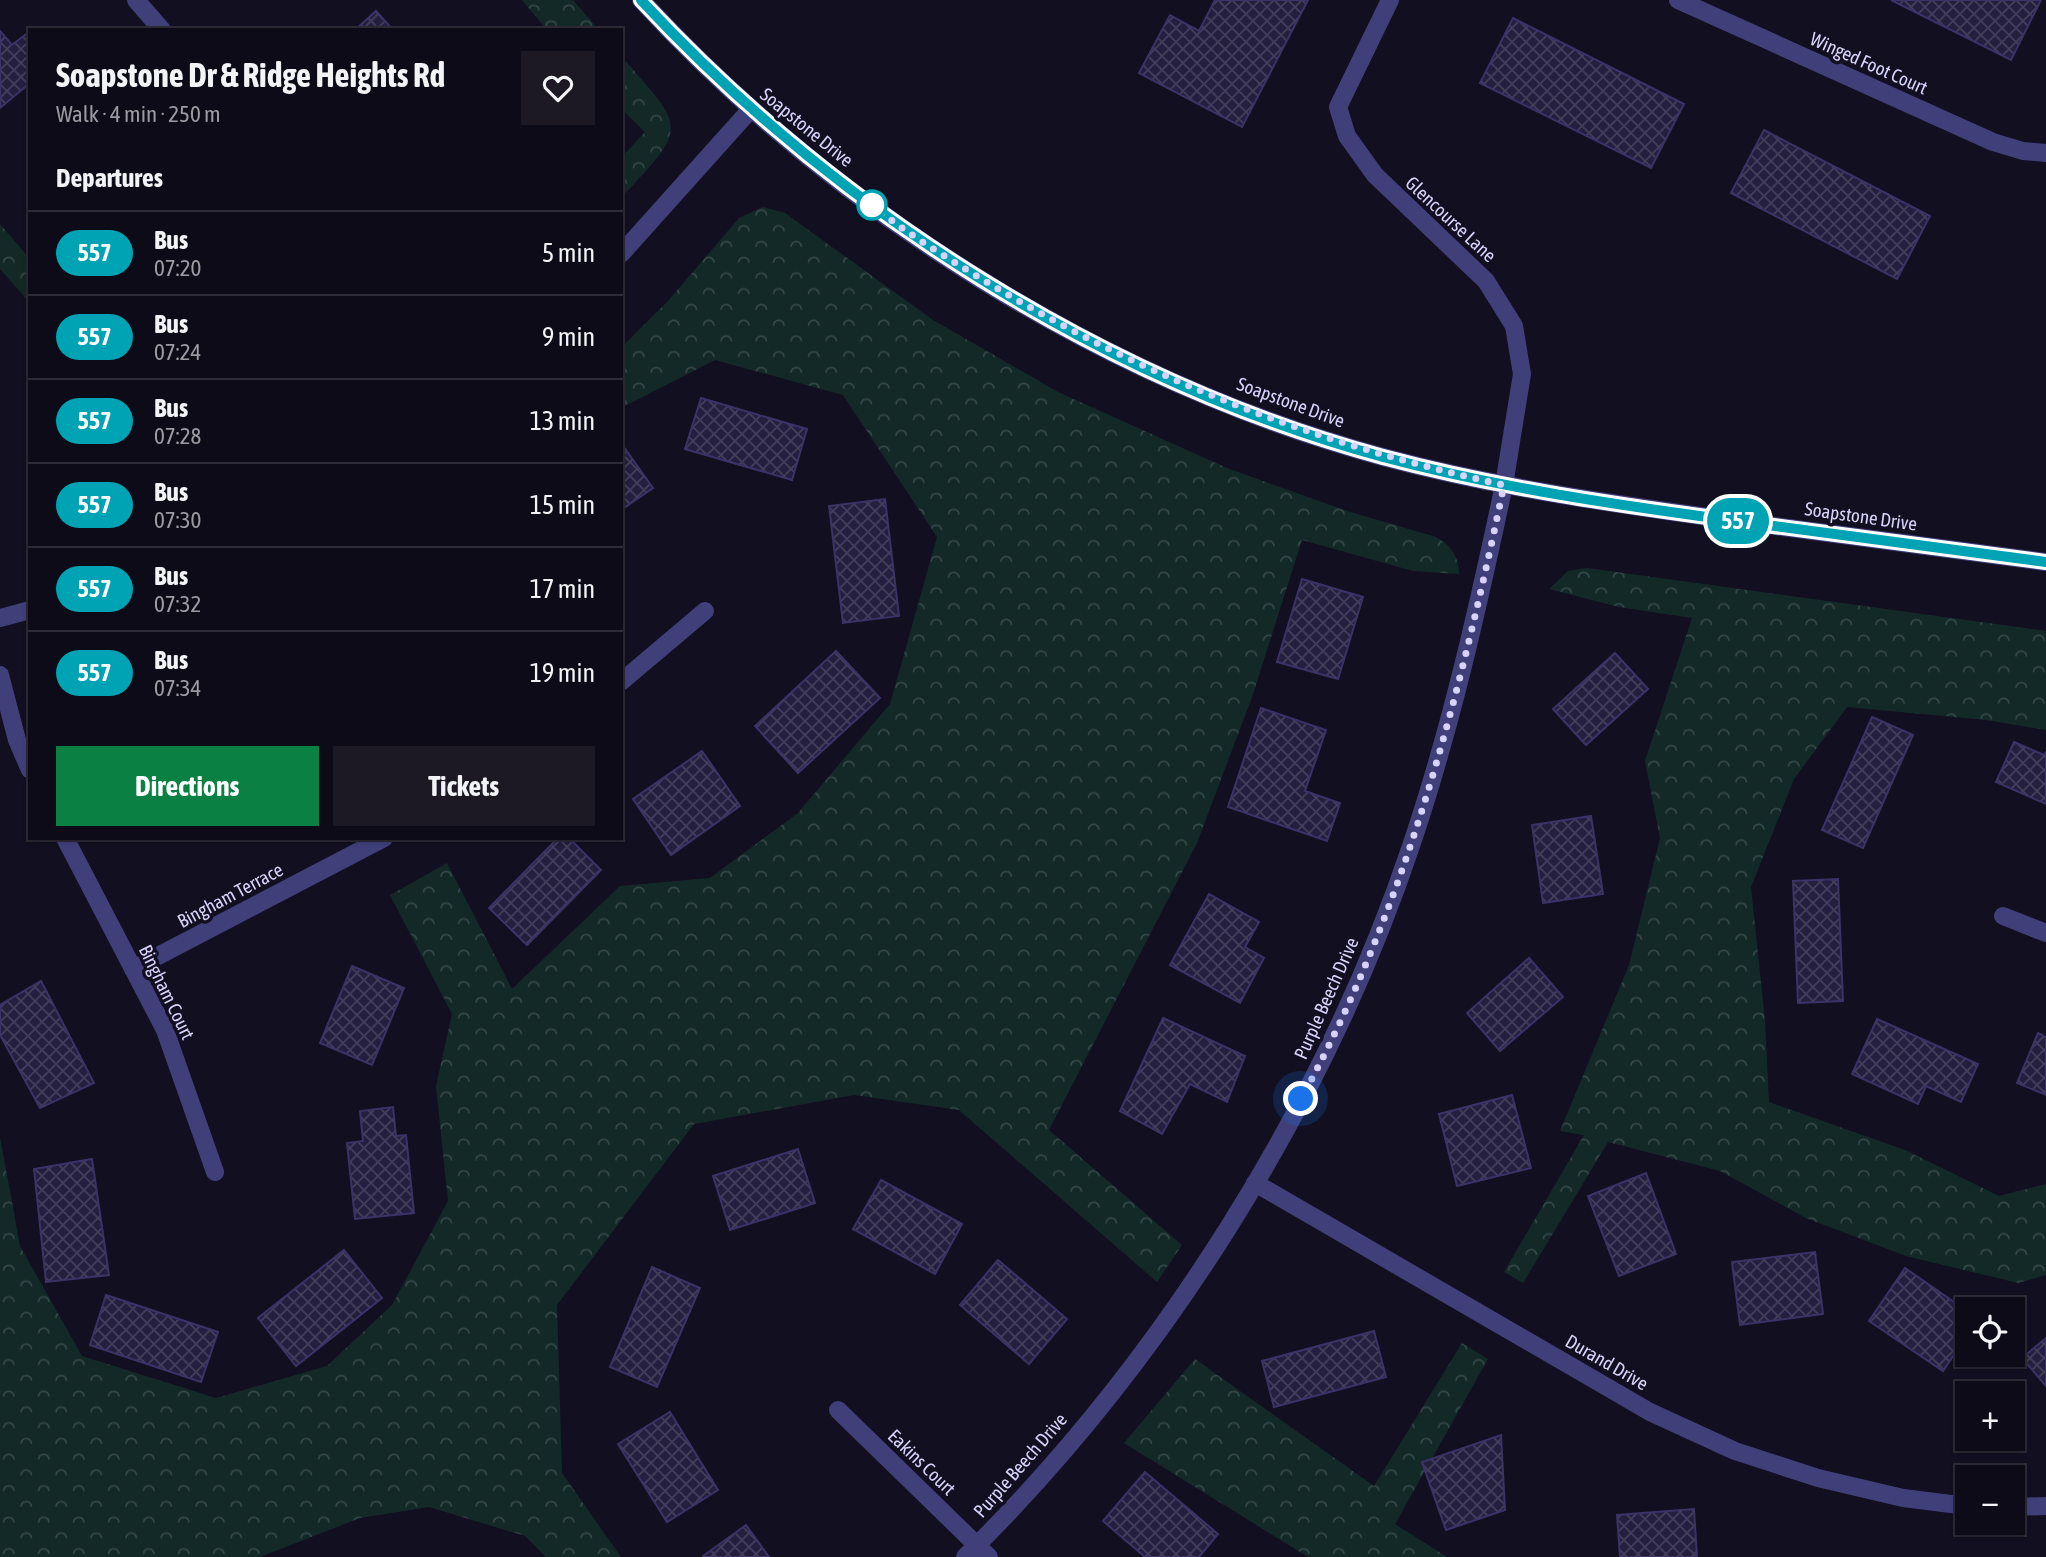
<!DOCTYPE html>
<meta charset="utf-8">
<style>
:root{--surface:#0e0b18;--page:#1c1925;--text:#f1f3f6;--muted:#9b9ba2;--line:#2e2b37;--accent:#0b8043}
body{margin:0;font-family:"Asap Condensed",sans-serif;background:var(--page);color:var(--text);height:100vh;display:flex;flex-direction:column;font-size:26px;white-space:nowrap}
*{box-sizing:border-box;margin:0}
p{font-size:23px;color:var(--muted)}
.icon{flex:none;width:38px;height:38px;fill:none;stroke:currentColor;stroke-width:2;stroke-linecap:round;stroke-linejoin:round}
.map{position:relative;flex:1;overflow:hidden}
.details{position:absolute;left:28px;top:28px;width:595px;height:812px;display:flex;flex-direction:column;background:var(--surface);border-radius:0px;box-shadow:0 2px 5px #0004,0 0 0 2px var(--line)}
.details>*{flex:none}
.badge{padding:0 14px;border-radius:23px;font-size:24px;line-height:46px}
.controls{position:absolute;left:1955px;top:1297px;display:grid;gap:14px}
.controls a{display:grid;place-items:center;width:70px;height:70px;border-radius:0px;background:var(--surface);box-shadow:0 2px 5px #0004,0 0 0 2px var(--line);font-size:35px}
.you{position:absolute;width:35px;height:35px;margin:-18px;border:5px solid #fff;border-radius:50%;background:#1a73e8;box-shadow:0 0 0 10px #1a73e833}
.map>.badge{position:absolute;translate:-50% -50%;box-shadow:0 0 0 4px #fff}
h2{padding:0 28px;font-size:26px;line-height:63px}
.round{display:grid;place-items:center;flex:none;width:74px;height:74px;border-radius:0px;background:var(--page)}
.head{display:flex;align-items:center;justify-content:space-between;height:119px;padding:0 28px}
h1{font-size:33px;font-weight:700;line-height:52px}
.button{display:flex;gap:14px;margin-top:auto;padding:14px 28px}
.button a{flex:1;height:80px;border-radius:0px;background:var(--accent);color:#fff;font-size:28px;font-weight:700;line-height:80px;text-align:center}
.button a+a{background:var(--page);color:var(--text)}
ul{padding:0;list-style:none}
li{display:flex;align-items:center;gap:21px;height:84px;padding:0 28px;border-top:2px solid var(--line)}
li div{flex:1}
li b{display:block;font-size:26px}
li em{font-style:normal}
li .badge{min-width:77px;font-weight:700;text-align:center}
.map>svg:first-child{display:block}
</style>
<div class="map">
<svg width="2046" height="1557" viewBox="0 0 2046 1557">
<defs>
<pattern id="forest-crowns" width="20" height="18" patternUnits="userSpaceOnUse" patternTransform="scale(1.75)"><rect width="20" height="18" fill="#132928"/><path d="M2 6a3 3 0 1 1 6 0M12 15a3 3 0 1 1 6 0" fill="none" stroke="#354748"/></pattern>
<pattern id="building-cross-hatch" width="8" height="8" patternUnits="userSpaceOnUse" patternTransform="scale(1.75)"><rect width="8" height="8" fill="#241e3f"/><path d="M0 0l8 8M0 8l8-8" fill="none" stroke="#433e5c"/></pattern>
</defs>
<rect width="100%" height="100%" fill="#120f20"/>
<!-- forest -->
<g fill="url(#forest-crowns)">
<polygon points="522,0 573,0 599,30 547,30"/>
<path d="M621 56C685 129 690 125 621 198V158L645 132 621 109Z"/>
<path d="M763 207 785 213 933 320 1058 392 1227 468 1347 511 1436 537C1451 545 1459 557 1459 574L1413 571 1302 540 1252 697 1197 843 1049 1130 1182 1245 1157 1282 959 1110 854 1095 694 1124 557 1305 562 1473 621 1557H546L525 1536 429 1507 360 1518 260 1557H0V1137L20 1246 82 1356 216 1398 327 1366 392 1305 448 1201 436 1086 452 1014 390 895 447 863 512 989 620 886 710 878 798 813 890 704 937 537 843 395 715 360 621 408V348L668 301 739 218Z"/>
<polygon points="0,224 30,259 30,303 0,269"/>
<polygon points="1587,568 2046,631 2046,730 1986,720 1847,707 1794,779 1751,887 1765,1021 1769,1102 1905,1150 1999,1196 2046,1184 2046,1275 2018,1283 1906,1256 1806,1218 1720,1171 1608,1142 1523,1283 1504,1272 1584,1135 1560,1131 1629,965 1660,838 1645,761 1692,618 1619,607 1549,589 1568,571"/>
<polygon points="1462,1343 1488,1359 1395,1524 1447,1557 1308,1557 1124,1443 1195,1359 1374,1486"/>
</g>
<!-- building -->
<g fill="url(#building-cross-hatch)" stroke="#3c3268" stroke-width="2">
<polygon points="1215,0 1308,0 1242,127 1139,73 1170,15 1199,31"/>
<polygon points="1891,0 2041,0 2011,60"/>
<polygon points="376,11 393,30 355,30"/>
<polygon points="1513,18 1684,104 1651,168 1480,83"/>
<polygon points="0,31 12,45 30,31 30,83 0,108"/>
<polygon points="1764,130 1930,216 1897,279 1731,193"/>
<polygon points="701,398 807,429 792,480 685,449"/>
<polygon points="621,443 653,488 621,510"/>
<polygon points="885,499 899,616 843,623 829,506"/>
<polygon points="1302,579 1363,597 1338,679 1277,662"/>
<polygon points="836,651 880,698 798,773 755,726"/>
<polygon points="1615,653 1648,689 1586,745 1553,709"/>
<polygon points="1261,708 1326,730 1305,791 1340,803 1327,841 1228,807"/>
<polygon points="1872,717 1913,735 1863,848 1822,830"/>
<polygon points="2014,742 2044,755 2046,752 2046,804 1996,782"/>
<polygon points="702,751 740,806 671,855 633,799"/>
<polygon points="1591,816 1603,894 1543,903 1532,825"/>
<polygon points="558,838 569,838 601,870 527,945 489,908"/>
<polygon points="1838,879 1843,1001 1798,1003 1793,881"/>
<polygon points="1209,894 1259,922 1245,947 1264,958 1240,1003 1170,965"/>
<polygon points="1529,958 1563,997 1500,1051 1467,1013"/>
<polygon points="352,966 404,988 372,1065 320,1043"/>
<polygon points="41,981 94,1083 40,1108 0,1035 0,1005"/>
<polygon points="1163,1018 1245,1056 1227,1102 1190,1084 1162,1134 1120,1111"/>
<polygon points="1877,1019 1978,1064 1961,1102 1926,1086 1918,1104 1852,1074"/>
<polygon points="2038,1033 2046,1037 2046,1095 2017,1083"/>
<polygon points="1512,1095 1531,1168 1457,1186 1439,1114"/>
<polygon points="393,1107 396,1136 406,1135 414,1213 355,1219 347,1143 363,1141 360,1111"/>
<polygon points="798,1149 815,1203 730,1230 713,1176"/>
<polygon points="92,1159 109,1275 46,1282 34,1169"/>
<polygon points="1646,1173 1676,1254 1619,1276 1588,1196"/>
<polygon points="881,1180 962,1224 935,1274 853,1229"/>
<polygon points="344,1250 382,1298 296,1366 258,1318"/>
<polygon points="1815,1252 1823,1314 1740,1325 1732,1262"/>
<polygon points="998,1260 1067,1319 1029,1364 960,1305"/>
<polygon points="652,1267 700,1288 657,1387 610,1367"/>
<polygon points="1905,1268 1967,1311 1967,1335 1943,1371 1869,1321"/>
<polygon points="106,1295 218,1332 201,1382 90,1345"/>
<polygon points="1374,1331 1386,1377 1274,1407 1262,1361"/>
<polygon points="2046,1338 2046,1386 2022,1358"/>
<polygon points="670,1412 718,1490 667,1522 618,1444"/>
<polygon points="1501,1435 1505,1510 1446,1530 1422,1462"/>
<polygon points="1145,1472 1218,1534 1199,1557 1145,1557 1103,1521"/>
<polygon points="1694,1509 1697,1557 1620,1557 1617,1515"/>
<polygon points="746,1525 769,1557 704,1557 703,1556"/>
</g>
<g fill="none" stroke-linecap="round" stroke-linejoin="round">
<!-- service -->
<g stroke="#413f7a" stroke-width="18">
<polyline points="1390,0 1338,107 1347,136 1375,175 1486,281 1514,326 1522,374 1504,485"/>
<polyline points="1678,0 1993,142 2023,151 2046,153"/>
</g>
<!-- minor -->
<g stroke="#413f7a" stroke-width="18">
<polyline points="136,0 162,30"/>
<polyline points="0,675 17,740 30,770"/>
<polyline points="621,682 705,611"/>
<polyline points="65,838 165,1030 215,1172"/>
<polyline points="2003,916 2046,933"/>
<polyline points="133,969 384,838"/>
<polyline points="1255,1183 1650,1412 1735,1451 1818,1478 1903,1498 1967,1506"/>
<polyline points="838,1410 989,1557"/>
<polyline points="2012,1507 2046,1506"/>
<path d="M965 1557C1161 1364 1323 1108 1411 846 1451 728 1478 607 1504 485"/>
</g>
<!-- tertiary -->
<g stroke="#413f7a" stroke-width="18">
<path d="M641 0C836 212 1104 381 1383 457 1502 489 1623 505 1744 522 1845 535 1945 549 2046 562"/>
<polyline points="621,254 751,109"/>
<polyline points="0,618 30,610"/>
</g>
</g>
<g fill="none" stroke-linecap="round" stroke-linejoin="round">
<defs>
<path id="line" d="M641 0C837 211 1104 381 1383 457 1499 488 1618 505 1736 521 1840 534 1943 548 2046 562"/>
</defs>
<!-- line casing -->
<use href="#line" stroke="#fff" stroke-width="16"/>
<!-- line -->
<use href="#line" stroke="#00a3b4" stroke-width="10"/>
<!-- walk -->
<path stroke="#d7d3fa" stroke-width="7" stroke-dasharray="0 12.6" d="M872 205C911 237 957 264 1000 290 1161 385 1322 445 1504 485 1460 696 1406 908 1301 1099"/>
</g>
<!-- markers -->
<circle fill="#fff" stroke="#00a3b4" stroke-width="3.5" cx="872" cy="205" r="14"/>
<g text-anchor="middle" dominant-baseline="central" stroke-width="7" stroke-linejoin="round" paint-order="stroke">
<!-- street labels -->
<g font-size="19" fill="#d7d3fa" stroke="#120f20">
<text transform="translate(1869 63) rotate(24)">Winged Foot Court</text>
<text transform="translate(807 127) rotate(39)">Soapstone Drive</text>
<text transform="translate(1451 219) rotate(43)">Glencourse Lane</text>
<text transform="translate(1291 402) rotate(20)">Soapstone Drive</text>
<text transform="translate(1861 516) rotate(8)">Soapstone Drive</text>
<text transform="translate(230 895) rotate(-28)">Bingham Terrace</text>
<text transform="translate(167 992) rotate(64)">Bingham Court</text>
<text transform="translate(1326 998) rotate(-66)">Purple Beech Drive</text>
<text transform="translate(1607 1362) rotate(30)">Durand Drive</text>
<text transform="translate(922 1462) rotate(44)">Eakins Court</text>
<text transform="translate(1020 1465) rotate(-49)">Purple Beech Drive</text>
</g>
</g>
</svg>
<div class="controls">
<a><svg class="icon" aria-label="locate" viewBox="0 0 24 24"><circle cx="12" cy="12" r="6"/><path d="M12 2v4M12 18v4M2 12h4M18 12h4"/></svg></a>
<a>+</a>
<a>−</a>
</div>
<div class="you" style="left:1301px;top:1099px"></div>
<b class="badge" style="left:1738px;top:521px;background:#00a3b4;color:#fff">557</b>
<section class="details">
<div class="head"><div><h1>Soapstone Dr &amp; Ridge Heights Rd</h1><p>Walk · 4 min · 250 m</p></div><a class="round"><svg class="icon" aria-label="heart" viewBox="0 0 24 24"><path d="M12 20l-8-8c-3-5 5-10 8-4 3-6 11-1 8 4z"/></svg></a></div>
<h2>Departures</h2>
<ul>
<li><span class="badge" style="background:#00a3b4;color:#fff">557</span><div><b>Bus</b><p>07:20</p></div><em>5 min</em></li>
<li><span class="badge" style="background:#00a3b4;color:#fff">557</span><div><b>Bus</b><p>07:24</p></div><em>9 min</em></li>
<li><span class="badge" style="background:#00a3b4;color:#fff">557</span><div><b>Bus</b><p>07:28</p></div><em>13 min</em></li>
<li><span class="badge" style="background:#00a3b4;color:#fff">557</span><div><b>Bus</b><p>07:30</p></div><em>15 min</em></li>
<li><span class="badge" style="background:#00a3b4;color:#fff">557</span><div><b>Bus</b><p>07:32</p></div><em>17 min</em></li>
<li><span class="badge" style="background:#00a3b4;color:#fff">557</span><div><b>Bus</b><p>07:34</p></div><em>19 min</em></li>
</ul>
<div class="button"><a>Directions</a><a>Tickets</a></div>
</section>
</div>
